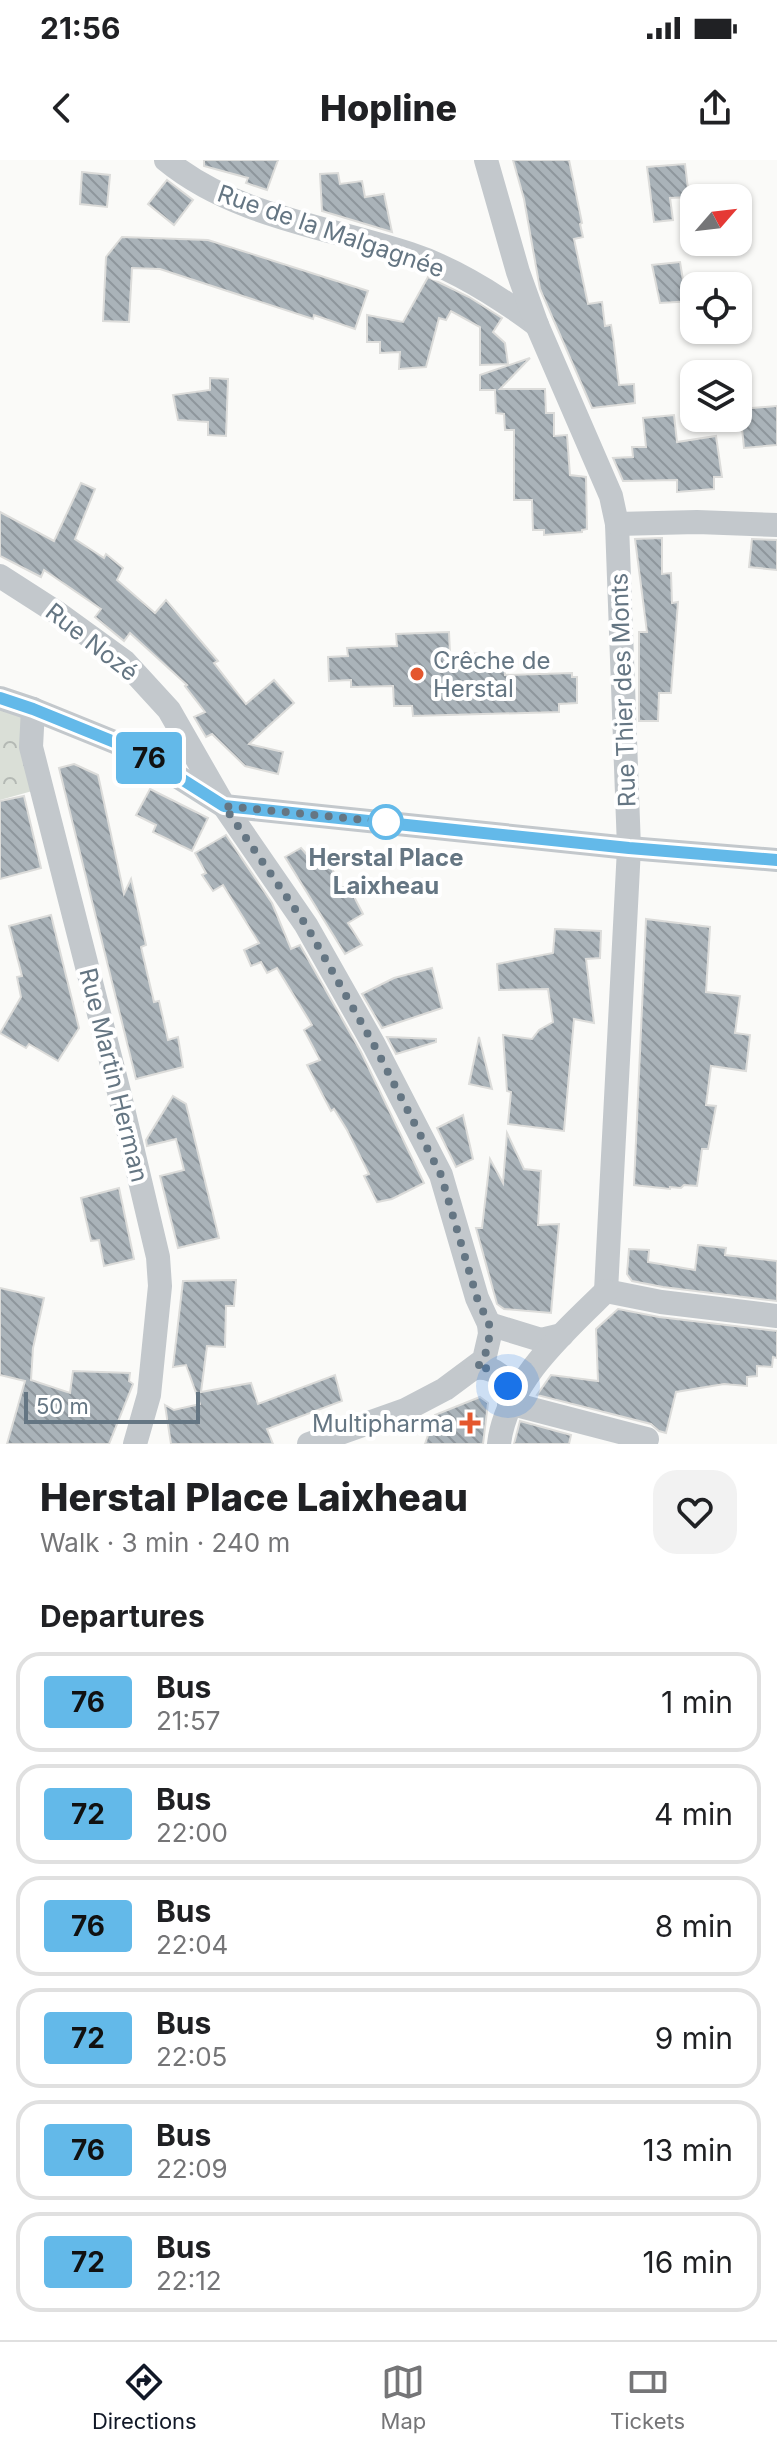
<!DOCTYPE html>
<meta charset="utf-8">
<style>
:root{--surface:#fff;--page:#f2f2f2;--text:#202124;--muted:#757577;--line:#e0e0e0;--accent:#111827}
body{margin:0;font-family:Inter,sans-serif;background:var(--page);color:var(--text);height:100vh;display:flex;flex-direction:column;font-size:30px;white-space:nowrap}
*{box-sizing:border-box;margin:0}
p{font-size:26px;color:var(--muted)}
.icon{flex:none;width:44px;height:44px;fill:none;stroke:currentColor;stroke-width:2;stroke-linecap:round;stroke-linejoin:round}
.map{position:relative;height:1284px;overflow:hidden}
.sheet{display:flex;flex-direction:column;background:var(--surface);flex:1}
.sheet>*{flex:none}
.badge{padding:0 16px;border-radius:6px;font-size:28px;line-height:52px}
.needle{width:52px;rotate:62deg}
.fabs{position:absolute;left:680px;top:24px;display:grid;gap:16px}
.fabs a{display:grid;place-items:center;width:72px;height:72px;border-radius:16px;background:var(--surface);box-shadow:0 2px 6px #0004;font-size:40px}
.scale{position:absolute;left:24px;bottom:20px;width:176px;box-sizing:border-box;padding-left:8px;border:4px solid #657683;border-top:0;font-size:22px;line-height:28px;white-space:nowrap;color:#657683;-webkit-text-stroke:6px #fff;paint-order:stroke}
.you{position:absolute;width:40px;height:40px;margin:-20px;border:6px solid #fff;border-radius:50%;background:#1a73e8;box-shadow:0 0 0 12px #1a73e833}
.map>.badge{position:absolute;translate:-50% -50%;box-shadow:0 0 0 4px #fff}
h2{padding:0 40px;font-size:30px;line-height:72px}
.round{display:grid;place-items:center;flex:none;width:84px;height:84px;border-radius:24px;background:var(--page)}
.headline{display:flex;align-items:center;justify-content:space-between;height:136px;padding:0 40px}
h1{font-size:38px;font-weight:800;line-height:60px}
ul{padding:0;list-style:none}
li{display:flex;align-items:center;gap:24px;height:100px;margin:0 16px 12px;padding:0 24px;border:4px solid var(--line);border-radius:24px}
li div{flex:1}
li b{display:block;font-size:30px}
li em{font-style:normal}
li .badge{min-width:88px;font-weight:700;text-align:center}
.status{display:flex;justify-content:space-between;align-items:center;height:56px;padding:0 40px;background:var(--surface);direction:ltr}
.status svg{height:22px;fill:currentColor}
header{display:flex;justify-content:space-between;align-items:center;height:104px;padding:0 40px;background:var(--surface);font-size:36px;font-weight:800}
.menu{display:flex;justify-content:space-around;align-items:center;height:112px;border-top:2px solid var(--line);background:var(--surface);font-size:22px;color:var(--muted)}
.menu a{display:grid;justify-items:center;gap:4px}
.menu .current{color:var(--accent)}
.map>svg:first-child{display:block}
</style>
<div class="status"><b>21:56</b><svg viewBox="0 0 49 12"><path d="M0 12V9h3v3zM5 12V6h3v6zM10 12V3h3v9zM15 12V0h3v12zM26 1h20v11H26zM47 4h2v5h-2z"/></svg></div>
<header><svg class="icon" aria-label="back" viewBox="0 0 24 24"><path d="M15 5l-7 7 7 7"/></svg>Hopline<svg class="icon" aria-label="share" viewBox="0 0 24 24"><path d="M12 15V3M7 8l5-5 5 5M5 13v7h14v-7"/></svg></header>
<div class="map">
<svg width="777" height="1284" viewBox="0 0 777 1284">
<defs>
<pattern id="forest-crowns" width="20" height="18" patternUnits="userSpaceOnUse" patternTransform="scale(2)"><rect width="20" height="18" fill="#dadfd7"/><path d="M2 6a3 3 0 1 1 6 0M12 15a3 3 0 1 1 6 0" fill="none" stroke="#b4b9b4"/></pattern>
<pattern id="building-back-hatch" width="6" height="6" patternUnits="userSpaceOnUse" patternTransform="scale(2)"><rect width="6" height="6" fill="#aab3b9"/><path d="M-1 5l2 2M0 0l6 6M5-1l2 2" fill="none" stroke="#8e969c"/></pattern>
</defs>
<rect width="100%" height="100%" fill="#fafaf8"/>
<!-- forest -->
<polygon fill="url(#forest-crowns)" points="0,531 33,549 43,628 0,640"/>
<!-- building -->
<g fill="url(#building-back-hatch)" stroke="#dcdcda" stroke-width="2">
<polygon points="204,0 278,0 267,30 246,23 248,18 204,6"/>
<polygon points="513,0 569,0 582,63 580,64 583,77 574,79 588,144 602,142 605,166 611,165 613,177 619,225 634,224 635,243 592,248 540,129 524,39"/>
<polygon points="685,4 689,37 670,38 673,60 654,62 647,7"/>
<polygon points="82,12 110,15 107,47 80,44"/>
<polygon points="338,13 340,24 362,21 365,37 384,34 392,72 322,51 320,14"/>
<polygon points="167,20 193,40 174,65 148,44"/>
<polygon points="122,77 208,80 368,131 355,169 314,155 313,159 160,109 132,108 129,162 103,161 106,97"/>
<polygon points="680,102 683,120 694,118 694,141 660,143 652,105"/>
<polygon points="428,117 469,137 502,158 493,172 505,183 508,204 480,205 480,167 451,151 446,160 439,158 426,207 399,209 400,192 380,193 380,182 367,182 367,155 403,162"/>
<polygon points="530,198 500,229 545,229 546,253 554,253 554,276 567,275 570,315 586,317 587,369 582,370 582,372 544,375 544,370 533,370 532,340 514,340 514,270 505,270 504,254 496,253 495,230 480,230 480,215"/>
<polygon points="210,218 228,219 226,276 208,275 208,262 178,260 173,235 210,230"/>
<polygon points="777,246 777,285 744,288 740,249"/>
<polygon points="674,255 677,282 716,276 722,317 714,317 714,329 677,332 677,320 623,321 613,298 633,297 632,287 646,287 643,258"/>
<polygon points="81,323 95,329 75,379 104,398 106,394 123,408 117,420 155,453 166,440 218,501 214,503 246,544 274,520 294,543 249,584 283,592 278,614 245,606 212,574 206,577 194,557 205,552 185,526 187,525 130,473 124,481 95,457 101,449 44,410 41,417 0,396 0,352 54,381"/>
<polygon points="662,378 662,414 671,413 672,443 678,442 671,533 659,533 658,561 639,561 639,472 647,472 635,379"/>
<polygon points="752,379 777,380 777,410 749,407"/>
<polygon points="449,472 450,494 496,493 497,503 505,503 505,515 572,513 572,517 577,517 577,543 559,544 559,552 413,556 412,546 394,546 393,526 351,527 351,520 329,521 328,497 348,496 347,488 397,486 396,474"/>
<polygon points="74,604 98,615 124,734 131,719 146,785 141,787 154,842 159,841 168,880 178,877 183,907 136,919 59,608"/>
<polygon points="150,629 208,658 192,691 153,672 156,665 136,655"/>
<polygon points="24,636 41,708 0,719 0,641"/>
<polygon points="226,675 272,743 291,789 300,785 361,892 424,1023 392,1039 377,1042 364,1016 369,1014 347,970 334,949 331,951 307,905 320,900 304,870 312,865 277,808 267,813 261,802 251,806 244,790 259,783 223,725 213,731 202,715 206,713 195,693"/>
<polygon points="301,688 315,704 321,700 330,705 342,728 348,725 363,754 348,763 362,785 345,794 285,697"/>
<polygon points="51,755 79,868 58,901 29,884 26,888 0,873 21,837 17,817 22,816 9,766"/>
<polygon points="646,759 710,767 706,832 740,836 735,873 750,875 746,911 711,906 706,945 716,946 708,989 702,989 697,1026 684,1025 681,1028 670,1027 670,1029 634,1025"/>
<polygon points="555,769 601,771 600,798 586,799 594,863 574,859 564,971 508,964 511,932 507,931 503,875 532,879 539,870 553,862 548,829 499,830 497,804 553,793"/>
<polygon points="432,808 442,848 382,868 362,834 394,818"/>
<polygon points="387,877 436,879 436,882 396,894"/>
<polygon points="479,877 492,929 469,924"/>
<polygon points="173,936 186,944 219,1078 178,1088 160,1016 184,1010 176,979 147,986 146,980"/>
<polygon points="463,955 473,999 456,1007 437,968"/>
<polygon points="507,973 524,1009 541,1011 538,1065 559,1064 551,1153 504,1149 497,1144 476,1068 482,1068 490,999 503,1023"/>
<polygon points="119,1028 134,1099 104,1106 99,1080 91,1081 81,1038"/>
<polygon points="698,1085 726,1088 725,1095 777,1101 777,1141 663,1127 632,1121 627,1114 629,1089 649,1090 648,1102 695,1110"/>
<polygon points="236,1120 234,1146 226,1146 225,1187 207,1186 201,1232 251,1223 258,1244 335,1215 342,1241 267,1269 273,1284 171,1284 165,1245 174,1250 200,1244 186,1205 173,1207 183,1121"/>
<polygon points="0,1128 44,1138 33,1188 31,1220 70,1233 73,1211 130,1213 129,1221 133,1224 109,1284 7,1284 25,1221 0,1215"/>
<polygon points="618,1149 659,1157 777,1171 777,1198 773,1197 772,1207 757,1206 757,1216 747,1217 747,1226 724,1224 676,1232 666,1273 659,1271 651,1264 537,1235 551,1215 598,1221 596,1169"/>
<polygon points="480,1237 488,1243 483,1284 425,1284 435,1255"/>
<polygon points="520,1261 571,1275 569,1284 514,1284"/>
</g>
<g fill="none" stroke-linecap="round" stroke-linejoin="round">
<!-- minor -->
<g stroke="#c3c8cc" stroke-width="24">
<path d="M166 0C234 56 328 67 410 94 456 109 498 136 537 165"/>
<polyline points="486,0 518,112 537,165 611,336 617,364 629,688 606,1131"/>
<polyline points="617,364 697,362 777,365"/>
<polyline points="0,416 56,452 125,502 169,550 224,646 306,765 374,885 441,1015 477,1138 489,1164 490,1174 484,1200 445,1229 405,1250 309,1284"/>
<polyline points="0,538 33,549 139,592 224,646 629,688 777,700"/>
<polyline points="33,549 31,587 119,932 158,1097 160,1126 149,1235 135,1284"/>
<polyline points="606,1131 661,1142 777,1156"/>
<polyline points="489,1164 541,1180 562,1175"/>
<path d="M476 1208C494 1206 510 1219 512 1238"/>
<polyline points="509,1243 647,1279"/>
<path d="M499 1284C506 1223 564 1172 606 1131"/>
</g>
</g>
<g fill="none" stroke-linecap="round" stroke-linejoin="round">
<defs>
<polyline id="line" points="0,538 33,549 139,592 224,646 629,688 777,700"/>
</defs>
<!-- line casing -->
<use href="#line" stroke="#fff" stroke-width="18"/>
<!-- line -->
<use href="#line" stroke="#63b9e9" stroke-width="12"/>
<!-- walk -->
<path stroke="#657683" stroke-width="8" stroke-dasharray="0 14.4" d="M386 662 224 646 306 765 374 885 441 1015 477 1138 489 1164 490 1174 484 1200 476 1208C490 1206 501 1214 508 1226"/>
</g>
<!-- markers -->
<g fill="#e4572e" stroke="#fff" stroke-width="3">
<circle cx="417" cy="514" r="8"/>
<path d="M466 1251h8v8h8v8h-8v8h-8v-8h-8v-8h8z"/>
</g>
<circle fill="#fff" stroke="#63b9e9" stroke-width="4" cx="386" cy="662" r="16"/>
<g text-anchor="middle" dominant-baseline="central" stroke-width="8" stroke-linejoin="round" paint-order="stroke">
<!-- street labels -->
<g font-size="24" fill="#657683" stroke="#fff">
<text transform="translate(331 71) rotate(19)">Rue de la Malgagnée</text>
<text transform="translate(92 482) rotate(38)">Rue Nozé</text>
<text transform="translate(623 530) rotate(-92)">Rue Thier des Monts</text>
<text transform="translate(114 915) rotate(76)">Rue Martin Herman</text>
</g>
<!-- poi labels -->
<g font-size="24" fill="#657683" stroke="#fff" text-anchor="start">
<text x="433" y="500">Crêche de<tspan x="433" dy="28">Herstal</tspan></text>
<text x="454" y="1263" text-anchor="end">Multipharma</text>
</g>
<!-- stop labels -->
<g font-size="24" font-weight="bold" fill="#657683" stroke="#fff">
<text x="386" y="697">Herstal Place<tspan x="386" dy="28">Laixheau</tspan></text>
</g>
</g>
</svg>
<div class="fabs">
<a><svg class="needle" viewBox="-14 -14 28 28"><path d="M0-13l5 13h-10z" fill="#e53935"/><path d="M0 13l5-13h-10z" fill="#757577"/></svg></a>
<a><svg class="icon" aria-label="locate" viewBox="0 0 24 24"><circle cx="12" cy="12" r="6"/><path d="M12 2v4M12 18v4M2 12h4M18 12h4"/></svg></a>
<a><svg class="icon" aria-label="layers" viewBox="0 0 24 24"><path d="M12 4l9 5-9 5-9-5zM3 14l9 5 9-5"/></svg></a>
</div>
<div class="scale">50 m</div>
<div class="you" style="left:508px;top:1226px"></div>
<b class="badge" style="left:149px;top:598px;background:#63b9e9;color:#111">76</b>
</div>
<section class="sheet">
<div class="headline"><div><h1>Herstal Place Laixheau</h1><p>Walk · 3 min · 240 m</p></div><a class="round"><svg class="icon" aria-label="heart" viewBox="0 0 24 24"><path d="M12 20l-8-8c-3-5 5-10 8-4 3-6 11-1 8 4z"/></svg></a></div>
<h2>Departures</h2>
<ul>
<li><span class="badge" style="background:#63b9e9;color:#111">76</span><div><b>Bus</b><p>21:57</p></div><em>1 min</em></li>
<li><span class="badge" style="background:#63b9e9;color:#111">72</span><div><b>Bus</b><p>22:00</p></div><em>4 min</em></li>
<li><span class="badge" style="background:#63b9e9;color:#111">76</span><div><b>Bus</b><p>22:04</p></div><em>8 min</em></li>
<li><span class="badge" style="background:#63b9e9;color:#111">72</span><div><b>Bus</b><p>22:05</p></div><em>9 min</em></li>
<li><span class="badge" style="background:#63b9e9;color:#111">76</span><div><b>Bus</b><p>22:09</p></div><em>13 min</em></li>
<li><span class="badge" style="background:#63b9e9;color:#111">72</span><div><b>Bus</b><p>22:12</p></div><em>16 min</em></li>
</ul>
</section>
<nav class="menu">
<a class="current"><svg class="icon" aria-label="directions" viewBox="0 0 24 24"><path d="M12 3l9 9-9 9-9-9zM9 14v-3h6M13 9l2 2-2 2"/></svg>Directions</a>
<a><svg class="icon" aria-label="map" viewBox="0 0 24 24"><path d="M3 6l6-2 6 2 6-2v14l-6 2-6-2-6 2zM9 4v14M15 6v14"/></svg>Map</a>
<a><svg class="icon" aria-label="tickets" viewBox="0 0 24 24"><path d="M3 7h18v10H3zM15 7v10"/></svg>Tickets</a>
</nav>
